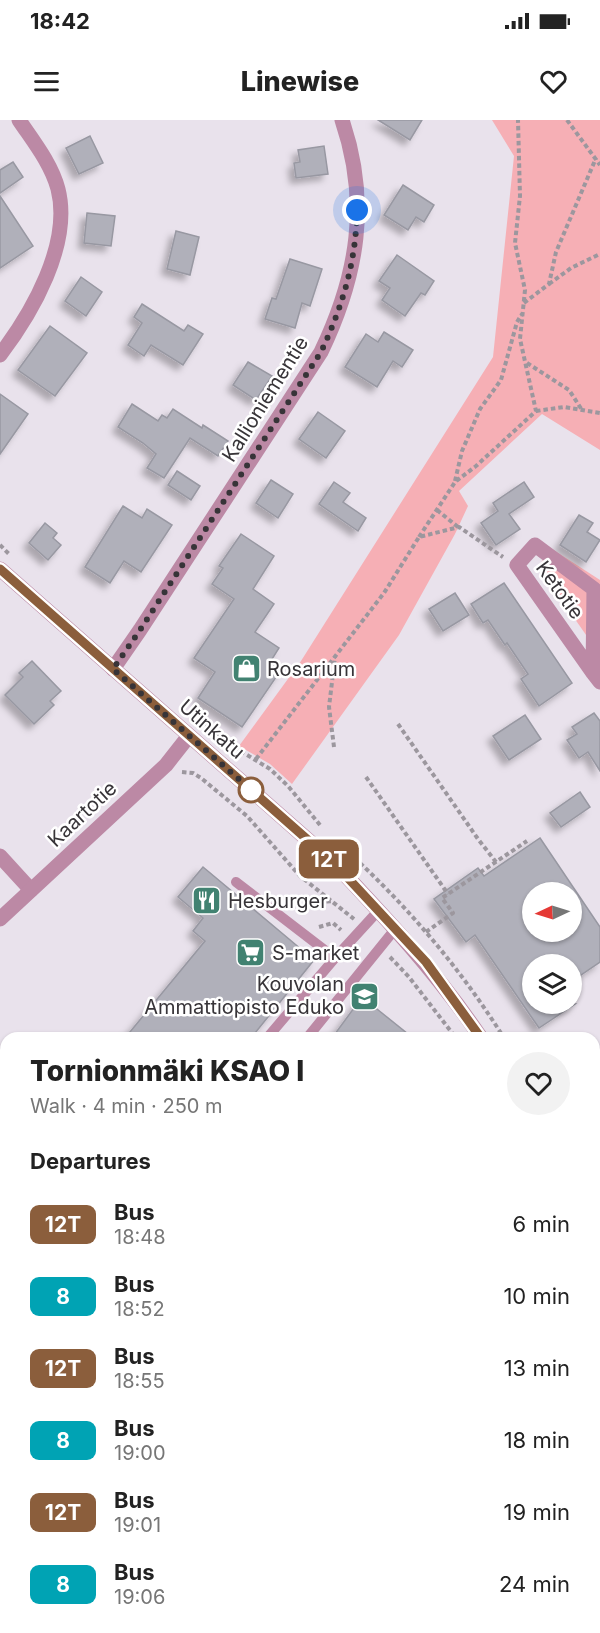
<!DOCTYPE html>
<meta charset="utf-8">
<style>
:root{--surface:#fff;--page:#f2f2f2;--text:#222;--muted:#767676}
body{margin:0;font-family:Inter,sans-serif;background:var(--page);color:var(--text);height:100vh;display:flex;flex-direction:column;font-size:22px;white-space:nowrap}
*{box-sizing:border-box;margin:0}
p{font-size:20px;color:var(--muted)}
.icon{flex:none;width:33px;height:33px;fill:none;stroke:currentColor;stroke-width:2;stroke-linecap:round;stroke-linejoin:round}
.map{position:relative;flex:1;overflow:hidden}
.panel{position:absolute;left:0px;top:912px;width:600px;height:602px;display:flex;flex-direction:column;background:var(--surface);border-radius:18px 18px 0 0;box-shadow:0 2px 4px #0004}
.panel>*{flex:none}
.badge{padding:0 12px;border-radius:9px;font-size:21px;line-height:39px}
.needle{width:39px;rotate:266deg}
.controls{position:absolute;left:522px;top:762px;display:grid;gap:12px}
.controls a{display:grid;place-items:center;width:60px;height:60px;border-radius:50%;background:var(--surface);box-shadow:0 2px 4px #0004;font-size:30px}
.you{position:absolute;width:30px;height:30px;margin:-15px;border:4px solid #fff;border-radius:50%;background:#1a73e8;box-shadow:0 0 0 9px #1a73e833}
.map>.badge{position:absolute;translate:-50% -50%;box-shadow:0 0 0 3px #fff}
h2{padding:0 30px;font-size:22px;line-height:54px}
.round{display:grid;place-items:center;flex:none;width:63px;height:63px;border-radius:32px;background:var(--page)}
.head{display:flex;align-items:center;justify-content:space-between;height:102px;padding:0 30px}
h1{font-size:28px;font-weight:800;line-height:45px}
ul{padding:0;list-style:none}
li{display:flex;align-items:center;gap:18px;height:72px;padding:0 30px}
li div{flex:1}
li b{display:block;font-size:22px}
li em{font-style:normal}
li .badge{min-width:66px;font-weight:700;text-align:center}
.status{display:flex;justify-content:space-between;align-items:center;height:42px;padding:0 30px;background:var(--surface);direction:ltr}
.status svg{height:16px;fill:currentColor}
header{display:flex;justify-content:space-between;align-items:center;height:78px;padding:0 30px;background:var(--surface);font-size:27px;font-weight:800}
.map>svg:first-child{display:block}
</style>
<div class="status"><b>18:42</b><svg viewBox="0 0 49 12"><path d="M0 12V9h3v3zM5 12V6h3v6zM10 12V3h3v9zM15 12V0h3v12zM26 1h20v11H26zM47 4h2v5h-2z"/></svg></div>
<header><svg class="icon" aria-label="menu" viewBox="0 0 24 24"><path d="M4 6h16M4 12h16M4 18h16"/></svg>Linewise<svg class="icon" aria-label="heart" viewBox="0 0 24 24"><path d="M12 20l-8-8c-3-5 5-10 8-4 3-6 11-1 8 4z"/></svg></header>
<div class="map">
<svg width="600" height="1513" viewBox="0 0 600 1513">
<defs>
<filter id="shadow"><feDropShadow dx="-5.5" dy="5.5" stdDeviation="3" flood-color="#0004"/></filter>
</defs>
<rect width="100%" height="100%" fill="#e9e2ec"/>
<!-- green -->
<g fill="#f6afb5">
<polygon points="492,0 600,0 600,330 542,294 459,371 468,386 455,414 399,515 292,664 270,644 239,626 301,541 493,237 514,36"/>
<polygon points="552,429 600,460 600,535 538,446"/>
<polygon points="594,1168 600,1178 600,1288 594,1288"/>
<polygon points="0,1237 6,1253 6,1299 0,1282"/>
<rect x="594" y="1298" width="6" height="112"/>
<polygon points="600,1435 600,1513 411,1513 410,1508 594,1508 594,1436"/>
</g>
<!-- building -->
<g fill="#b0b0ba" stroke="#9898a2" stroke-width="1.5" fill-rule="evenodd" filter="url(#shadow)">
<polygon points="378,0 422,0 410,20"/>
<polygon points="90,16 103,43 79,54 66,28"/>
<polygon points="324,26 328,54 296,58 294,43 300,42 298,30"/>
<polygon points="13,42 23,57 0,73 0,50"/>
<polygon points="403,65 434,85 424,102 416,97 408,110 384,95"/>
<polygon points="0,76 33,126 0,148"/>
<polygon points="87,93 115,96 111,126 84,123"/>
<polygon points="176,111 199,117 190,155 167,149"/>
<polygon points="397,135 434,161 425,175 421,173 405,196 382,180 390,168 379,161"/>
<polygon points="290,139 322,149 310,186 302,183 295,208 265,199 272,178 276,179"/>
<polygon points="81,157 102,172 86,196 65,181"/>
<polygon points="142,184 184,211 188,205 203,214 183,245 151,225 144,236 128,225 142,203 134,197"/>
<polygon points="50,206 87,233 55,276 18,250"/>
<polygon points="384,212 413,230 402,247 393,241 377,267 345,247 366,214 378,222"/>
<polygon points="248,242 272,256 256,280 233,265"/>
<polygon points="0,274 28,294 0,334"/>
<polygon points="132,284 158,301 162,295 167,298 173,289 202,308 203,305 228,321 218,336 190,318 164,358 147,348 156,334 143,323 118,307"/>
<polygon points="318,292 345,311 326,338 299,319"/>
<polygon points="177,351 200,366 191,380 168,365"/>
<polygon points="271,360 293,374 278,398 256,383"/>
<polygon points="334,362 350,373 343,382 366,398 358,411 319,384"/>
<polygon points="524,362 534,377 509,394 520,409 496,425 481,403 498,391 493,383"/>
<polygon points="123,386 142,398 147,389 172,405 141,452 124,441 110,463 85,447"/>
<polygon points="579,395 593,403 587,412 600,420 586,442 560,425"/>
<polygon points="45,403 57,413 53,418 61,425 48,440 29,423"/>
<polygon points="241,414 274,436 253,469 274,484 255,512 279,528 272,539 283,547 242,607 198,578 215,552 194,538 234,479 212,464 223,448 219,446"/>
<polygon points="504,463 572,563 539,586 521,559 528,554 507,523 505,525 488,500 483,503 471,484"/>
<polygon points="455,473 469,495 443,511 429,489"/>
<polygon points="32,541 61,571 50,581 54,585 34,604 5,575 23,557 19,553"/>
<polygon points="594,593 600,601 600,651 588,632 579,638 567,620 577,614 572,607"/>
<polygon points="525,595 541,619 509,640 493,616"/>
<polygon points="580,672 590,687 561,707 550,693"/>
<path d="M540 718 600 807V842L572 861V844H532V884H575L539 908 475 815 466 822 434 779 478 748 484 756ZM532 772H572V812H532Z"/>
<polygon points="203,747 314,840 251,918 125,918 205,821 193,811 203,798 178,777"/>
<polygon points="362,877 413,918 332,918"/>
</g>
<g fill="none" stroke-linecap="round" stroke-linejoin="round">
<!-- path -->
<g stroke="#9c979e" stroke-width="4" stroke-dasharray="4.5 3" stroke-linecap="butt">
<polyline points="567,0 600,45"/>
<polyline points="549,164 571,148 600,134"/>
<polyline points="524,183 549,164 556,132 596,38"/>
<polyline points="527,243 569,270 582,290"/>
<polyline points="536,291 564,287 600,293"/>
<polyline points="455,361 462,331 480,289 501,260 517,202 522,194"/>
<polyline points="437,390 458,407"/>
<polyline points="419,417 455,362 476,346 536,291 520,219 525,170 515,123 520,76 518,0"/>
<polyline points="0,425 9,434"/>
<polyline points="205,604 229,624 270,649 288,666 320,705"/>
<polyline points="398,604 478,719 496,742"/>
<polyline points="334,627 329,587 335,537"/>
<polyline points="256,639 384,473 419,417 459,407 503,437"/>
<polyline points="182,652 193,653 201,658 247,696 300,756 354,799"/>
<polyline points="366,657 448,774"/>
<path d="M360 743C415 795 464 854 504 918"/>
<polyline points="289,785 333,781"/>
<polyline points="319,807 333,803 341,810"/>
<polyline points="426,812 453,793 442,778 527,721"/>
<polyline points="390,837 409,857 456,918"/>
<polyline points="594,1070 600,1081"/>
<polyline points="594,1153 600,1165"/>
<polyline points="0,1212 6,1228"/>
<polyline points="594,1292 600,1293"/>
<polyline points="594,1418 600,1417"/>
<polyline points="105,1508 107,1513"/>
<polyline points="306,1508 306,1513"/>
<polyline points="345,1513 350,1508"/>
</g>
<!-- service -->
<g stroke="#bc89a5" stroke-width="10">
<polyline points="236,762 335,838 267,918"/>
<polyline points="335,838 379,790"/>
<polyline points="307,918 396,808"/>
<polyline points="0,1043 6,1054"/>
<polyline points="150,1508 150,1513"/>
</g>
<!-- minor -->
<g stroke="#bc89a5" stroke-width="15">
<path d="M0 235C32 193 72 124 58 69 51 43 33 21 19 0"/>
<path d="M113 549 140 510 321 232C358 155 370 82 342 0"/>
<polyline points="593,553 594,469 535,425 517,445 593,553 600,562"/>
<polyline points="0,736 31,770"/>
<polyline points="0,799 166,645 188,617"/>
</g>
<!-- tertiary -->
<g stroke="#bc89a5" stroke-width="15">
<path d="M0 449 334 743C387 799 438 854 481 918"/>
<polyline points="594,1109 600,1119"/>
</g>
<!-- secondary -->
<g stroke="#a55b86" stroke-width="15">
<polyline points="0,1322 6,1338"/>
<polyline points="0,1427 6,1444"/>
<polyline points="29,1508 31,1513"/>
<polyline points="67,1508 69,1513"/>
</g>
</g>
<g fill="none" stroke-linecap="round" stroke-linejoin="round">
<defs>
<polyline id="line" points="0,449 334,743 426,842 481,918"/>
</defs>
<!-- line casing -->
<use href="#line" stroke="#fff" stroke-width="14"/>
<!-- line -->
<use href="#line" stroke="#8b5e3c" stroke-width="9"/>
<!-- walk -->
<path stroke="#373438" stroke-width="6" stroke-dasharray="0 10.8" d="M251 670 257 675 113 549 140 510 321 232C343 185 356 142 357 90"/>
</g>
<!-- icons -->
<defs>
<symbol id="shop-square" viewBox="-11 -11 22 22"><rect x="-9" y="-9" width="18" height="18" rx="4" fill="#418271" stroke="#fff"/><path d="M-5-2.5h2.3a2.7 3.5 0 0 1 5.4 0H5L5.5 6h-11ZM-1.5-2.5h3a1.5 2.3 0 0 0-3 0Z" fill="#fff"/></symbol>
<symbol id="restaurant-square" viewBox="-11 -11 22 22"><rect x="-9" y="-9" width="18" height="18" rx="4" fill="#418271" stroke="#fff"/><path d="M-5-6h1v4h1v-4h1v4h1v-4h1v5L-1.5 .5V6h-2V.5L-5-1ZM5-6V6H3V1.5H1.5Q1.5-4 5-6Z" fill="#fff"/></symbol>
<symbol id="supermarket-square" viewBox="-11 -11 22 22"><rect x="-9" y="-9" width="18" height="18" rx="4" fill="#418271" stroke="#fff"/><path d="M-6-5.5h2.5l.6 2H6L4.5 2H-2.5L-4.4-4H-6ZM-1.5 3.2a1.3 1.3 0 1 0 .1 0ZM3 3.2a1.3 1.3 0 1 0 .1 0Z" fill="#fff"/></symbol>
<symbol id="school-square" viewBox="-11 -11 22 22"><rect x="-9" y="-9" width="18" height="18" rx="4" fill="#418271" stroke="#fff"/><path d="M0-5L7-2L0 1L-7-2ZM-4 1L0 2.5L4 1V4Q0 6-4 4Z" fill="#fff"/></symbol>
</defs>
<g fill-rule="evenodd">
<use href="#shop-square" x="230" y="532" width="33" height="33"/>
<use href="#restaurant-square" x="190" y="764" width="33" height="33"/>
<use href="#supermarket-square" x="234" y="816" width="33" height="33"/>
<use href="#school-square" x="348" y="860" width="33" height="33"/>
</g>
<!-- markers -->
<circle fill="#fff" stroke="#8b5e3c" stroke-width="3" cx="251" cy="670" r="12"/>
<g text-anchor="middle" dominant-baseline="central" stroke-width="5" stroke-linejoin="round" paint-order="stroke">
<!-- street labels -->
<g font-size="20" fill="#373438" stroke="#fff">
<text transform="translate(265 279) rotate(-58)">Kallioniementie</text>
<text transform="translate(560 470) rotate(54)">Ketotie</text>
<text transform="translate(212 609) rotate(41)">Utinkatu</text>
<text transform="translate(82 694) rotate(-43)">Kaartotie</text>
</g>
<!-- poi labels -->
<g font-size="20" fill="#373438" stroke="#fff" text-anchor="start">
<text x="267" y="549">Rosarium</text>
<text x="228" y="781">Hesburger</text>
<text x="272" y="833">S-market</text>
<text x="344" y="864" text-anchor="end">Kouvolan<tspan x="344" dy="23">Ammattiopisto Eduko</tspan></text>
</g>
</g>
</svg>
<div class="controls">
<a><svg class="needle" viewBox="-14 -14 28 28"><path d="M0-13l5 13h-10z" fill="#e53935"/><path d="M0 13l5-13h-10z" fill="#767676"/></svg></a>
<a><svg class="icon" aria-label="layers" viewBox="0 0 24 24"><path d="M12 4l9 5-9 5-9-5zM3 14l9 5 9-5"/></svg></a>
</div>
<div class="you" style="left:357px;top:90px"></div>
<b class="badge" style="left:329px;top:739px;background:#8b5e3c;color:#fff">12T</b>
<section class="panel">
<div class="head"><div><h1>Tornionmäki KSAO I</h1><p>Walk · 4 min · 250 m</p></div><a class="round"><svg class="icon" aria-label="heart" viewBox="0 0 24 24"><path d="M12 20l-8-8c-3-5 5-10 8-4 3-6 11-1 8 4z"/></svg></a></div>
<h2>Departures</h2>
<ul>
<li><span class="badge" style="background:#8b5e3c;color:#fff">12T</span><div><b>Bus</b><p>18:48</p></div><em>6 min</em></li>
<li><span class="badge" style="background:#00a3b4;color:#fff">8</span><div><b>Bus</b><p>18:52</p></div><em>10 min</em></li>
<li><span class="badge" style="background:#8b5e3c;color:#fff">12T</span><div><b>Bus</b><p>18:55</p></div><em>13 min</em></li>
<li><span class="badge" style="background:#00a3b4;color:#fff">8</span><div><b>Bus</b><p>19:00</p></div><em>18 min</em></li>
<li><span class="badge" style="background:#8b5e3c;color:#fff">12T</span><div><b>Bus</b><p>19:01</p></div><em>19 min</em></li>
<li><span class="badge" style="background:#00a3b4;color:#fff">8</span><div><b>Bus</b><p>19:06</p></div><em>24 min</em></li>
</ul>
</section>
</div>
